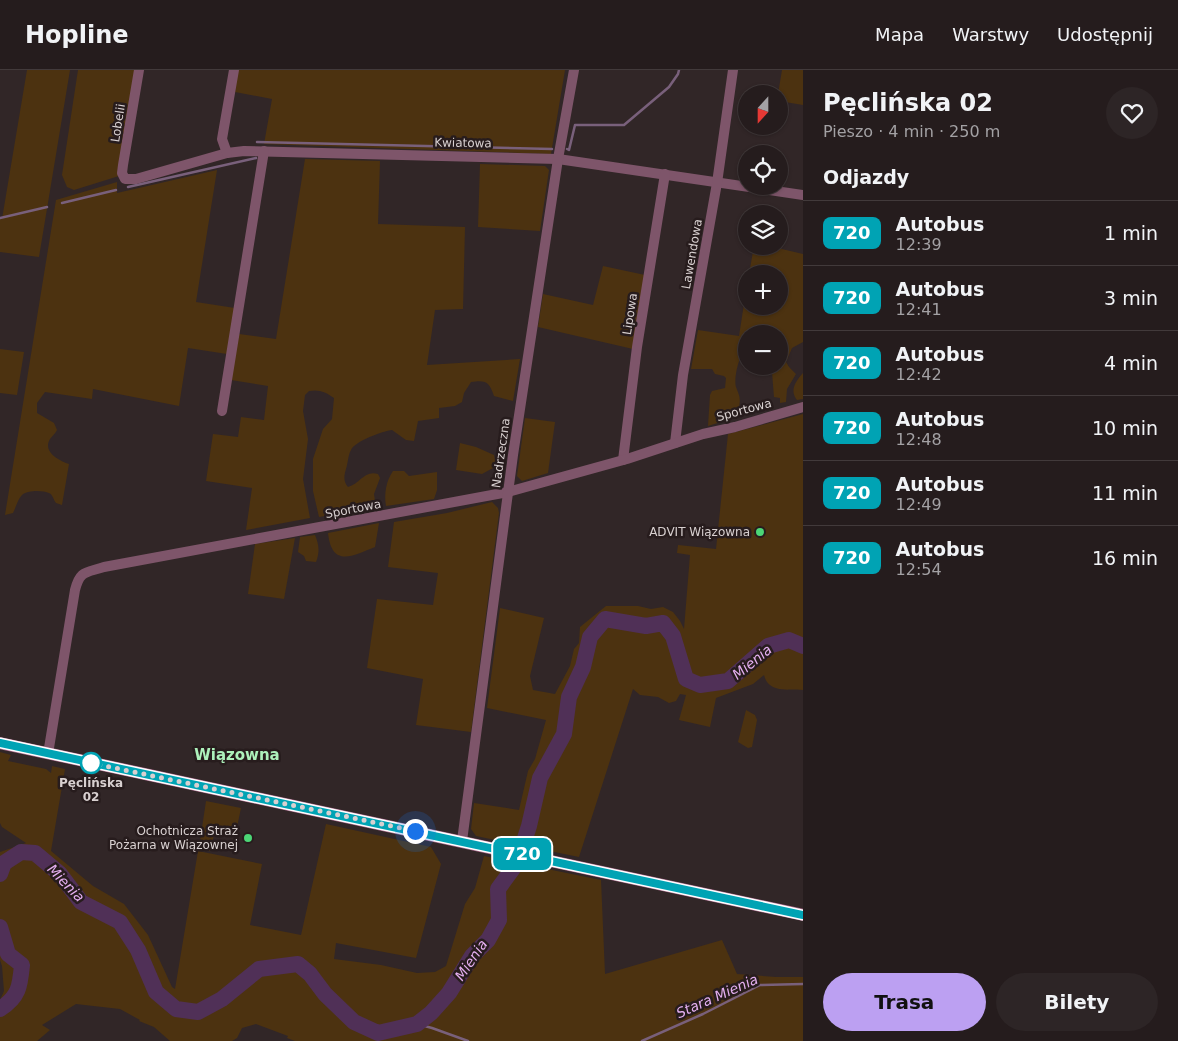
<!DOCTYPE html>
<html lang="pl">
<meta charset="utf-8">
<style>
:root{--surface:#251c1d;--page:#2d2526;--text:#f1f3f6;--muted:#a3a1a4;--line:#423a3b;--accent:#bca0f2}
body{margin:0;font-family:"DejaVu Sans",sans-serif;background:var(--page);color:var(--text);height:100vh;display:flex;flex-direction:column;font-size:19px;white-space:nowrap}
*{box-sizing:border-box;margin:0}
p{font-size:16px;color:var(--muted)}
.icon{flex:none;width:28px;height:28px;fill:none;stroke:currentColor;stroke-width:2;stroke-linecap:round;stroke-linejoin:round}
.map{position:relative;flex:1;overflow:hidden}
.panel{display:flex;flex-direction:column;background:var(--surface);width:375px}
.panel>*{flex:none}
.badge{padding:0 10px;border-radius:8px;font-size:18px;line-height:32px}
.needle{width:32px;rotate:201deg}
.tools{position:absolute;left:738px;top:15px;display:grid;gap:10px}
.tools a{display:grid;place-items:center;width:50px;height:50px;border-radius:50%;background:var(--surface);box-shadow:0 1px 4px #0004,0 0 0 1px var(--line);font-size:25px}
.you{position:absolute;width:25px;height:25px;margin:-12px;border:4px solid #fff;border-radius:50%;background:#1a73e8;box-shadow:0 0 0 8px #1a73e833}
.map>.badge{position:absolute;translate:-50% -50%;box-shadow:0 0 0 2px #fff}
h2{padding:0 20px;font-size:19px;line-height:45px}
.round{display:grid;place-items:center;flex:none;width:52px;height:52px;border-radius:26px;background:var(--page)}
.headline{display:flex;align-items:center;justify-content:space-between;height:85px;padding:0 20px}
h1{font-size:24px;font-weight:800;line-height:38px}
.button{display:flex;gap:10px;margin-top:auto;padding:10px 20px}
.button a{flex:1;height:58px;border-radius:30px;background:var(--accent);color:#111;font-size:20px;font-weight:800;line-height:58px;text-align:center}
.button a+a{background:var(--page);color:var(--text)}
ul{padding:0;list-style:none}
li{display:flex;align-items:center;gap:15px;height:65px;padding:0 20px;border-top:1px solid var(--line)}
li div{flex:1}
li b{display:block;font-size:19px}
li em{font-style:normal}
li .badge{min-width:55px;font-weight:700;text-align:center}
header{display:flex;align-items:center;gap:30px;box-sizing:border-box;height:70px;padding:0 25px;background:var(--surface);border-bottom:1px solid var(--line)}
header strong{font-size:24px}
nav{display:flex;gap:28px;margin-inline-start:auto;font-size:18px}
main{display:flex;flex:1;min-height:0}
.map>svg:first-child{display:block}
</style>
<header>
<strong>Hopline</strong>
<nav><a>Mapa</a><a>Warstwy</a><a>Udostępnij</a></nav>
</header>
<main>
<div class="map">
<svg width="803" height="971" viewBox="0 0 803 971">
<rect width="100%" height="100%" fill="#312627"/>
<!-- green -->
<g fill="#4c3210">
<polygon points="27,0 70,0 39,187 0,182 0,149 2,149"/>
<polygon points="78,0 136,0 119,106 74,120 67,117 62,105"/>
<polygon points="238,0 565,0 551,84 264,74 272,29 235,22"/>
<polygon points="782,0 803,0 803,35 779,31 778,24"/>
<path d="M305 89 380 91 378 154 465 157 463 239 435 240 427 295 520 289 513 331 494 326C489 312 487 310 471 312L464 323 462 332 455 336 439 338V348L418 351 414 371 406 370 392 360C383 361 355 371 351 380 348 385 348 393 346 399 344 406 343 411 348 417 360 414 364 400 378 404L380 408 374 424 375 431 373 438 319 447 313 421V389L323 359 332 349 334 328C326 322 319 319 309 321L305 325 303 341 308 369 303 409 310 448 246 460 252 418 206 411 213 364 238 367 241 347 264 350 268 316 231 310 239 264 276 269Z"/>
<polygon points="480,94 545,96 549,100 540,161 478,157"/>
<path d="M217 100 196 232 235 238 227 284 188 278 179 336 93 319 92 329 45 322 37 333V343L54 353 57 360C55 364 53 365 50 369 42 382 60 391 69 394L62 435 56 433C53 429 53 425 49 423 43 420 27 420 22 425 18 429 16 437 13 443L5 445 56 130 117 112V123Z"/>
<path d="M754 176H769L803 184V272L792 278 786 292 789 297 796 304 787 319 786 332 780 333V328L774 327 772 302 765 296H779V264H746V289H740C737 295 734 311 736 317 739 325 741 328 739 337L730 345V349L708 356 710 325 712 321 725 318 726 308 724 306 715 304 712 299H691L698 260 739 266 746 221V236H779V204H749Z"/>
<polygon points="603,196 645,205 633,279 538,257 543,224 593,235"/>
<polygon points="0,279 24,282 17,325 0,323"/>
<path d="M803 303V329L797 330C789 320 796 311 803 303Z"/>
<path d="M803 344V620C788 619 768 623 764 605L753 614 716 628 710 657 679 650 686 625 680 624 676 631 669 633 658 627 640 625 633 619 579 787 476 766 471 759 474 733 519 740 528 701 535 689 546 650 487 638 500 538 544 548 530 606 533 620 555 624 570 596 574 579 579 573 580 557 606 536H638L651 539 663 537 673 542 680 551 684 559 690 485 677 483 678 475 716 479 728 364Z"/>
<polygon points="525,348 555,352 548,403 522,411 517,406"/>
<polygon points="460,373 476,377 494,385 495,391 493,398 482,404 456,400"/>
<path d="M393 401H404L409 406 437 402V420L434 429 386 436C384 424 386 411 393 401Z"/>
<polygon points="492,432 498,438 499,443 471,662 416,655 423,609 367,598 377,529 433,535 438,503 388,497 394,452 447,443"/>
<path d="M379 453 375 477C352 486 332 498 328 463Z"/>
<path d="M315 465C319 475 320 482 316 492L306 491 304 486 298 482 300 467Z"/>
<polygon points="295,468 284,529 248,524 255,474"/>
<polygon points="746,640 755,645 757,650 752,677 748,678 738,672"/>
<polygon points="0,682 11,685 8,691 46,699 51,703 52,696 65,699 51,781 93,816 124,834 148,865 172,917 175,919 198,781 262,794 250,855 301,865 326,754 431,777 441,794 416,888 336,873 334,889 381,895 417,903 435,902 446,896 465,834 475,818 484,786 601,810 605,904 722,870 737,904 776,907 803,907 803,971 295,971 287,968 288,966 256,954 242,958 237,968 232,971 170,971 154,957 139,951 140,950 120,939 76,934 42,955 50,960 37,971 0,971 0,930 4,921 2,896 0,890 0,782 26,773 2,757 0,753"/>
<polygon points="206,731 241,738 236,762 216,757 210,781 199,778"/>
</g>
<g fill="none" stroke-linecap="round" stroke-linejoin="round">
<!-- stream -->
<g stroke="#79607b" stroke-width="2.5">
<polyline points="257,72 552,79"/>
<polyline points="567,79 569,80 575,55 624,55 669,17 678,4 679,0"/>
<polyline points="128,117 256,88"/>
<polyline points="62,133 116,120"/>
<polyline points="0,148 47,137"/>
<polyline points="417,954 432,958 468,971"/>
<polyline points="642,971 703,944 760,915 803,914"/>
</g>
<!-- river -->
<g stroke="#503057" stroke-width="16">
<polyline points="0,804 4,793 21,782 35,783 60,804 81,832 120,852 138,880 156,922 176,939 198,942 222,929 259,899 298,894 310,904 325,924 354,952 378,963 417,954 431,943 449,923 472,886 488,870 499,850 498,819 517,793 529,756 540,708 564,664 569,627 583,597 590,567 605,549 646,556 663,553 673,566 686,609 700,615 728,611 768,576 789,570 803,576"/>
<path d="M0 857 8 884 22 895C20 916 19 927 0 939"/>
</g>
<!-- street -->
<g stroke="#7e556a" stroke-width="10">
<polyline points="139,0 123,95 122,103 125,109 136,109 227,83 244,81 558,89 803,125"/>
<polyline points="227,83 222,69 234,0"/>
<polyline points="222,341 264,81"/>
<polyline points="675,373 683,305 717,113 733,0"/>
<polyline points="623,390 637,277 665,104"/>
<path d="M48 684 75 520C80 500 86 503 104 497L508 422 627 389 703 364 735 357 803 337"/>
<polyline points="462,771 513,385 558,89 574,0"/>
</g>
<!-- secondary -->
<polyline stroke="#ad6c8e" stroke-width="12" points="0,673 803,845"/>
</g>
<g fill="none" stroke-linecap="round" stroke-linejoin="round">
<defs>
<polyline id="line" points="0,673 803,845"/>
</defs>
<!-- line casing -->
<use href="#line" stroke="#fff" stroke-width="11"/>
<!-- line -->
<use href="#line" stroke="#00a3b4" stroke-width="8"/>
<!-- walk -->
<polyline stroke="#d8d0d0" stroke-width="5" stroke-dasharray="0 9" points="91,693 415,761"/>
</g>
<!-- markers -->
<g fill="#4cd676" stroke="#271c1d" stroke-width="2">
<circle cx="760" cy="462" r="5"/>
<circle cx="248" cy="768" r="5"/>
</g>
<circle fill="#fff" stroke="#00a3b4" stroke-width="2.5" cx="91" cy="693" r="10"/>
<g text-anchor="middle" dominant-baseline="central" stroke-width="5" stroke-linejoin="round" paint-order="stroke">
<!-- street labels -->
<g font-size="12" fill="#d8d0d0" stroke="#271c1d">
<text transform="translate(118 53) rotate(-81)">Lobelii</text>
<text transform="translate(463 73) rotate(1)">Kwiatowa</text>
<text transform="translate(692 184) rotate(-80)">Lawendowa</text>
<text transform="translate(630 244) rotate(-81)">Lipowa</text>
<text transform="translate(744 340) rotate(-15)">Sportowa</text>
<text transform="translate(501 383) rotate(-82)">Nadrzeczna</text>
<text transform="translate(353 439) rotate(-11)">Sportowa</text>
</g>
<!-- poi labels -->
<g font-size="12" fill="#d8d0d0" stroke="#271c1d" text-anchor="end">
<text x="750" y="462">ADVIT Wiązowna</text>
<text x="238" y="761">Ochotnicza Straż<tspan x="238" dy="14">Pożarna w Wiązownej</tspan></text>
</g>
<!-- stop labels -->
<g font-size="12" font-weight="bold" fill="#d8d0d0" stroke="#271c1d">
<text x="91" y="713">Pęclińska<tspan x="91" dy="14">02</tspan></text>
</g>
<!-- water labels -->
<g font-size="14" font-style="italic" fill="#e4aff0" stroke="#271c1d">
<text transform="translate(752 592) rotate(-39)">Mienia</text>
<text transform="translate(66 813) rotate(46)">Mienia</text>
<text transform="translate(471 890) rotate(-56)">Mienia</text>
<text transform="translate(717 926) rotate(-24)">Stara Mienia</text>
</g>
<!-- quarter labels -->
<g font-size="15" font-weight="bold" fill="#adf1bb" stroke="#271c1d">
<text x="237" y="685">Wiązowna</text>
</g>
</g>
</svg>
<div class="tools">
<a><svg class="needle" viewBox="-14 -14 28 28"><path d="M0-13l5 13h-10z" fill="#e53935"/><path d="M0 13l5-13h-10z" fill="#a3a1a4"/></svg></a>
<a><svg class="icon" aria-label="locate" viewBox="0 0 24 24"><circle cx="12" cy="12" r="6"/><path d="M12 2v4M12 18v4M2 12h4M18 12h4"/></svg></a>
<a><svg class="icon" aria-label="layers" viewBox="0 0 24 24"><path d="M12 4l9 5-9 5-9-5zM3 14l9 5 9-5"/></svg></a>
<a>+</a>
<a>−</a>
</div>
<div class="you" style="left:415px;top:761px"></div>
<b class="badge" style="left:522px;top:784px;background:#00a3b4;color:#fff">720</b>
</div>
<section class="panel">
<div class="headline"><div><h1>Pęclińska 02</h1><p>Pieszo · 4 min · 250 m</p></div><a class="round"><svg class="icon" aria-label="heart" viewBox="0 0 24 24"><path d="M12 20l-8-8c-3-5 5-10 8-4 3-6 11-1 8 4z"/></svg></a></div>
<h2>Odjazdy</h2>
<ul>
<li><span class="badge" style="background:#00a3b4;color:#fff">720</span><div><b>Autobus</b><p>12:39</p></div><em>1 min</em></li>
<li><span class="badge" style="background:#00a3b4;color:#fff">720</span><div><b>Autobus</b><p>12:41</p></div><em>3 min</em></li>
<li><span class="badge" style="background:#00a3b4;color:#fff">720</span><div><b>Autobus</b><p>12:42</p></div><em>4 min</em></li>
<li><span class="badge" style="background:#00a3b4;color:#fff">720</span><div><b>Autobus</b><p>12:48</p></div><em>10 min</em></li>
<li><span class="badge" style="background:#00a3b4;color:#fff">720</span><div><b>Autobus</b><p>12:49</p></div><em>11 min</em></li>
<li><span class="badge" style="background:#00a3b4;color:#fff">720</span><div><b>Autobus</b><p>12:54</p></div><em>16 min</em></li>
</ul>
<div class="button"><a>Trasa</a><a>Bilety</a></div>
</section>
</main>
